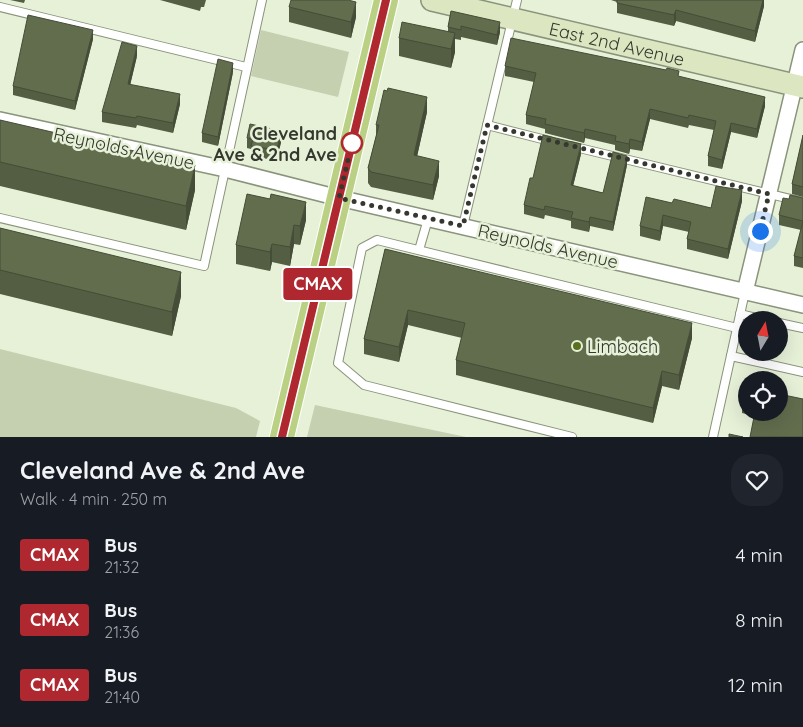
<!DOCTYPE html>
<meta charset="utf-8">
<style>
:root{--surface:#171b24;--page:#20242c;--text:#f1f3f6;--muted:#9ea1a6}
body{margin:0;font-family:Quicksand,sans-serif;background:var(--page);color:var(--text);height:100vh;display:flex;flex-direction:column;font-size:19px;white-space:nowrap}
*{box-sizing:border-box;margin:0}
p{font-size:16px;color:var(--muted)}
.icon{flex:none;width:28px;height:28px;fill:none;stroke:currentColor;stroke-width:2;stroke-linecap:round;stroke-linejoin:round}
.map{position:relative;height:437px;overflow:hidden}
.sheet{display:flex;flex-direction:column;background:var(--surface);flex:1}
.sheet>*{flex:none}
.badge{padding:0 10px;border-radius:4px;font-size:18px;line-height:32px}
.needle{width:32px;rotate:10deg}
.controls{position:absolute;left:738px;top:311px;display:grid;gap:10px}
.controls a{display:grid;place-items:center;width:50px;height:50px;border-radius:50%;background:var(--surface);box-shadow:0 5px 20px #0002;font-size:25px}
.you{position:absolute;width:25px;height:25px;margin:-12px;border:4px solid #fff;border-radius:50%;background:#1a73e8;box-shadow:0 0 0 8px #1a73e833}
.map>.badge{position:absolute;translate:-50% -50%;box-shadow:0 0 0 2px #fff}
.round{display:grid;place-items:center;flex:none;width:52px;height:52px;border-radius:20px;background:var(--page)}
.head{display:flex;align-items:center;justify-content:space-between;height:85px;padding:0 20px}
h1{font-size:24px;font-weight:700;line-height:38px}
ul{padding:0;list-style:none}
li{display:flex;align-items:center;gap:15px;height:65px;padding:0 20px}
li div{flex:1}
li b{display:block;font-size:19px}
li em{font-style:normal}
li .badge{min-width:55px;font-weight:700;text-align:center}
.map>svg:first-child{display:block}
</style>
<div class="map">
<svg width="803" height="437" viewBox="0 0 803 437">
<rect width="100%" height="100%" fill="#e7f1d8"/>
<!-- green -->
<g fill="#c4d0af">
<polygon points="261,30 349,52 338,97 251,76"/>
<polygon points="0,349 236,408 260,421 256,437 0,437"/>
<polygon points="315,405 466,437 307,437"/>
</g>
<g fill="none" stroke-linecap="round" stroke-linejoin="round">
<defs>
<g id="lane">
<polyline points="0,7 246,67"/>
<polyline points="487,125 550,141"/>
<polyline points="571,146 803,202"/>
<polyline points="0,218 204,266 262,0"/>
<polyline points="463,226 517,0"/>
<polyline points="419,250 428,219"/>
<polyline points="740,314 765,320"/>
<polyline points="779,323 803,328"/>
<polyline points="731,356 803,372"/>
<polyline points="572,437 364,385 338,363 362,248 377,240 737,328"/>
<polyline points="713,437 745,292"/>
</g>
<g id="street">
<polyline points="0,120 225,169 339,198 803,305"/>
<polyline points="745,292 803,50"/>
</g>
<g id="secondary">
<path id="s1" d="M432 0 803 87"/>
</g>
<polyline id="primary" points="282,437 386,0"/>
</defs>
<!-- lane casing -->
<use href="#lane" stroke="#8a937c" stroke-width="10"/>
<!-- street casing -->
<use href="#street" stroke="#8a937c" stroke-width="18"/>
<!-- secondary casing -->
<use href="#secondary" stroke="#8a937c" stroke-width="24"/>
<!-- primary casing -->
<use href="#primary" stroke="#fff" stroke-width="26"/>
<!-- lane -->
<use href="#lane" stroke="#fff" stroke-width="8"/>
<!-- street -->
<use href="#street" stroke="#fff" stroke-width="15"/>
<!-- secondary -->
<use href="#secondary" stroke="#dce7c1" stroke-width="21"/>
<!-- primary -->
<use href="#primary" stroke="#bad082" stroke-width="24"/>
</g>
<!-- wall -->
<g fill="#545e43">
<polygon points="10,0 25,0 24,3"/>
<polygon points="160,0 206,0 204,7 201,7 200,11"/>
<polygon points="611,0 764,0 764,6 755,42 676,21 674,26 617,13 617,2"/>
<polygon points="289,7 356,17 351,38 289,22"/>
<polygon points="451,11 500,32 497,45 461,37 461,40 455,39 455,52 451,68 399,56 399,38 448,32 448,27"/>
<polygon points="93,39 75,110 13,95 13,86"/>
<polygon points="137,56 130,85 180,104 173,133 137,125 136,128 102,122 102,112"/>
<polygon points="505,66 679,77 765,106 757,138 731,132 722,169 708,166 708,156 714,130 689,125 688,128 650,119 642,151 630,149 629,154 615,150 615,145 585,138 584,143 545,133 545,129 526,124 526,115 534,82 505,76"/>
<polygon points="233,72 218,146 202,142 202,133"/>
<polygon points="427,112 417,156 439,176 433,200 371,187 368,183 368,168 376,136 376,125"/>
<polygon points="0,120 195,190 186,230 0,186"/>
<polygon points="803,135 803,197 792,194 792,184"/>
<polygon points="247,138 281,142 277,160 251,157 251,149 247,148"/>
<polygon points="581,154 573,186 603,193 627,165 613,231 590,226 589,232 571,228 571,221 545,215 544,219 524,214 524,205 533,178"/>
<polygon points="803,198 803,268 794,266 794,256 801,230 779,225 779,215 789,199"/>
<polygon points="270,199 306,220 300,245 294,244 290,266 272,262 270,271 236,264 236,245"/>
<polygon points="742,201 728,259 687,249 687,239 689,232 663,226 660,241 640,236 640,226 672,203 711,208"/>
<polygon points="0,228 181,296 172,336 0,294"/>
<polygon points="385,249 692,338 679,390 662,386 653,423 456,375 456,360 462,338 408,325 399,362 364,354 364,339"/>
<polygon points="746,386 746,412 779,412 754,416 742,413 742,398"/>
</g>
<!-- shaded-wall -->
<g fill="#454c37">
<polygon points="763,0 764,0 764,6 755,42 755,31"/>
<polygon points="356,2 356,17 351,38 351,22"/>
<polygon points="676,10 676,21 674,26 674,15"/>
<polygon points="500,22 500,32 497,45 497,35"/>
<polygon points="93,30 93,39 75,110 75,101"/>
<polygon points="455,33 455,52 451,68 451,49"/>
<polygon points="137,46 137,56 128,94 128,84"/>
<polygon points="233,63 233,72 218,146 218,137"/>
<polygon points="180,94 180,104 173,133 173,123"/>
<polygon points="427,97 427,112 414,170 414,155"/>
<polygon points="765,97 765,106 757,138 757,129"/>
<polygon points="650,109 650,119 642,151 642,142"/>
<polygon points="731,123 731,132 722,169 722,160"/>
<polygon points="585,129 585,138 584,143 584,133"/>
<polygon points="281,131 281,142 277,160 277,150"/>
<polygon points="630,139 630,149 629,154 629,144"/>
<polygon points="581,144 581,154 571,194 571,185"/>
<polygon points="627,156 627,165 613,231 613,222"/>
<polygon points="439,161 439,176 433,200 433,185"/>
<polygon points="195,165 195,190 186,230 186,206"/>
<polygon points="742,190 742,201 728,259 728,249"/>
<polygon points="306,202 306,220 300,245 300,226"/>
<polygon points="663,215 663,226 660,241 660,231"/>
<polygon points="590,217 590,226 589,232 589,222"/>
<polygon points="294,225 294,244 290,266 290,247"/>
<polygon points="272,244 272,262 270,271 270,252"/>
<polygon points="181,272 181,296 172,336 172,312"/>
<polygon points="408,310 408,325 399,362 399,347"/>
<polygon points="692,323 692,338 679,390 679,375"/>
<polygon points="662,371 662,386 653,423 653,408"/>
</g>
<!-- building -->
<g fill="#626d4e" stroke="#454c37">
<polygon points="291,0 348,0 356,2 351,22 289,7"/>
<polygon points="617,0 763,0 755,31 676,10 674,15 617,3"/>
<polygon points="451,11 500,22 497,35 461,26 461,30 448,27"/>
<polygon points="28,15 93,30 75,101 13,86"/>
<polygon points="402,22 455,33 451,49 399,38"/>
<polygon points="511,38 666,70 667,68 679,71 678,76 765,97 757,129 731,123 722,160 708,156 716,121 689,115 688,118 650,109 642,142 630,139 629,144 615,141 616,136 585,129 584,133 545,124 546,119 526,115 536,73 505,66"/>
<polygon points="122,42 137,46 128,84 180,94 173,123 137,116 136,118 102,112"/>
<polygon points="218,59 233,63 218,137 202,133"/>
<polygon points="388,88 427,97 414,155 439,161 433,185 371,172 368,168 379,125 376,125 384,90 387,91"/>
<polygon points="0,120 195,165 186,206 0,162"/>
<polygon points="250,124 281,131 277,150 251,146 253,139 247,138"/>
<polygon points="543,135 581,144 571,185 603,193 613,152 627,156 613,222 590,217 589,222 571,218 573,212 545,206 544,210 524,205 530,178 533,178"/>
<polygon points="803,135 803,187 792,184"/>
<polygon points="716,186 742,190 728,249 687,239 691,222 663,215 660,231 640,226 646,197 672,203 674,199 711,208"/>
<polygon points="247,194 270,199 271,194 306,202 300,226 294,225 290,247 272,244 270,252 236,245"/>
<polygon points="790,195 803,198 803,258 794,256 803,221 779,215 783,198 789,199"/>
<polygon points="0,228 181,272 172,312 0,270"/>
<polygon points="385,249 692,323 679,375 662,371 653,408 456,360 465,323 408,310 399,347 364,339"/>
<polygon points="745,386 746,386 746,399 742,398"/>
<polygon points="779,394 803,399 803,437 750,437 755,412 779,412"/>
<polygon points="729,434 743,437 729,437"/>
</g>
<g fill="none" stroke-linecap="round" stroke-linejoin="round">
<defs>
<polyline id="line" points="282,437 386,0"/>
</defs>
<!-- line casing -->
<use href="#line" stroke="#fff" stroke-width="11"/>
<!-- line -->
<use href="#line" stroke="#af272f" stroke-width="8"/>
<!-- walk -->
<polyline stroke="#34382e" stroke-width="5" stroke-dasharray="0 9" points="352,143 339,198 463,226 487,125 769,194 760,231"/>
</g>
<!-- markers -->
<circle fill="#fff" stroke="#af272f" stroke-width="2.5" cx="352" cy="143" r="10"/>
<circle fill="#597021" stroke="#e7f1d8" stroke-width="2" cx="577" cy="346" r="5"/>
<g text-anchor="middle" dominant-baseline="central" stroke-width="5" stroke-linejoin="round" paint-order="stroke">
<!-- street labels -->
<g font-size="18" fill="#34382e" stroke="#e7f1d8">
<text stroke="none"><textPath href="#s1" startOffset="190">East 2nd Avenue</textPath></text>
<text transform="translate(124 148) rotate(12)">Reynolds Avenue</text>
<text transform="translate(548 246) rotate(13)">Reynolds Avenue</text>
</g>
<!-- stop labels -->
<g font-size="18" font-weight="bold" fill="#34382e" stroke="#e7f1d8" text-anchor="end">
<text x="337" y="133">Cleveland<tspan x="337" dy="21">Ave &amp; 2nd Ave</tspan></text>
</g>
<!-- poi labels -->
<g font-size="18" fill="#34382e" stroke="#e7f1d8" text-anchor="start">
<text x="587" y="346">Limbach</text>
</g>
</g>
</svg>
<div class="controls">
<a><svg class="needle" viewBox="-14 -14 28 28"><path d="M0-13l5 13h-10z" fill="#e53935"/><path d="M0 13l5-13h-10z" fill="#9ea1a6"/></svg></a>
<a><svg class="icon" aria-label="locate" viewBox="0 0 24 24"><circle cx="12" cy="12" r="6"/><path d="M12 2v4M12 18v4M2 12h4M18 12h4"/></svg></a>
</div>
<div class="you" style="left:760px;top:231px"></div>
<b class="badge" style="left:318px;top:284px;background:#af272f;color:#fff">CMAX</b>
</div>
<section class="sheet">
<div class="head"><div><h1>Cleveland Ave &amp; 2nd Ave</h1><p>Walk · 4 min · 250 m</p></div><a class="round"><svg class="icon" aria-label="heart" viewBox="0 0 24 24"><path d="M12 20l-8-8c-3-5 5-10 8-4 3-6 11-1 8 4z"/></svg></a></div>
<ul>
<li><span class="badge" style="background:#af272f;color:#fff">CMAX</span><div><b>Bus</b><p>21:32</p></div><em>4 min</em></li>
<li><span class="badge" style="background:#af272f;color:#fff">CMAX</span><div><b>Bus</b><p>21:36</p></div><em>8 min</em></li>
<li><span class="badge" style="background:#af272f;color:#fff">CMAX</span><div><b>Bus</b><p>21:40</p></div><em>12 min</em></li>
</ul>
</section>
